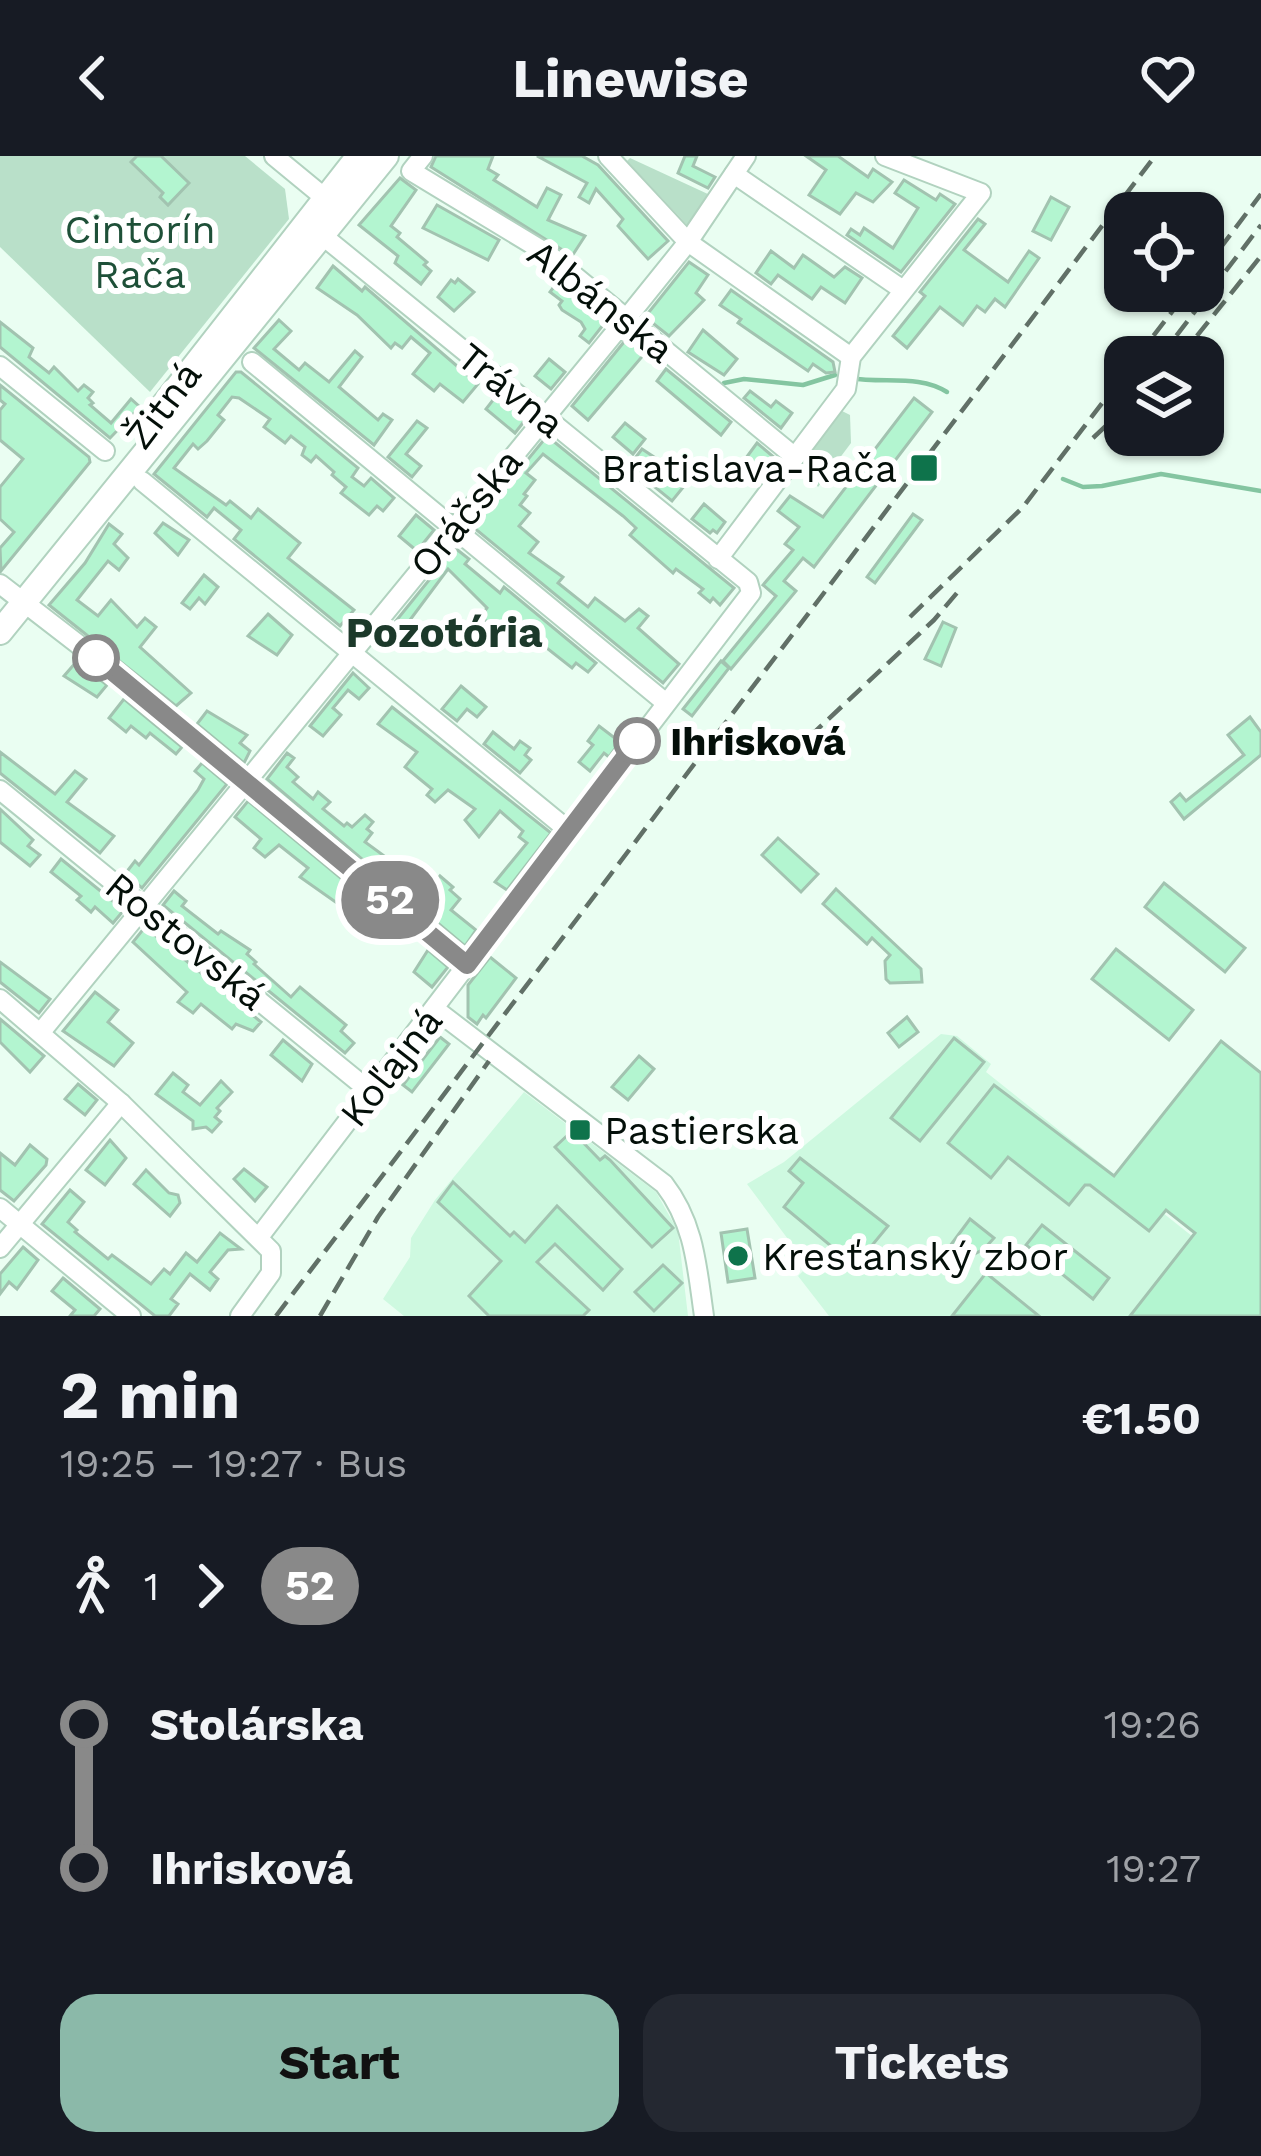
<!DOCTYPE html>
<meta charset="utf-8">
<style>
:root{--surface:#171b24;--page:#242831;--text:#f1f3f6;--muted:#9ea1a6;--accent:#8bb9a9}
body{margin:0;font-family:"Work Sans",sans-serif;background:var(--page);color:var(--text);height:100vh;display:flex;flex-direction:column;font-size:45px;white-space:nowrap}
*{box-sizing:border-box;margin:0}
p{font-size:39px;color:var(--muted)}
.icon{flex:none;width:66px;height:66px;fill:none;stroke:currentColor;stroke-width:2;stroke-linecap:round;stroke-linejoin:round}
.map{position:relative;height:1160px;overflow:hidden}
.details{display:flex;flex-direction:column;background:var(--surface);flex:1}
.details>*{flex:none}
.badge{padding:0 24px;border-radius:39px;font-size:42px;line-height:78px}
.fabs{position:absolute;left:1104px;top:36px;display:grid;gap:24px}
.fabs a{display:grid;place-items:center;width:120px;height:120px;border-radius:24px;background:var(--surface);box-shadow:0 3px 9px #0004;font-size:60px}
.map>.badge{position:absolute;translate:-50% -50%;box-shadow:0 0 0 6px #fff}
.legs{display:flex;align-items:center;gap:18px;height:132px;padding:0 60px;font-size:39px}
.legs p{margin-inline-start:auto}
.summary{display:flex;align-items:center;justify-content:space-between;height:204px;padding:0 60px}
h1{font-size:66px;font-weight:700;line-height:90px}
.primary-button{display:flex;gap:24px;margin-top:auto;padding:24px 60px}
.primary-button a{flex:1;height:138px;border-radius:36px;background:var(--accent);color:#111;font-size:48px;font-weight:700;line-height:138px;text-align:center}
.primary-button a+a{background:var(--page);color:var(--text)}
ul{padding:0 60px;list-style:none}
li{display:flex;align-items:center;gap:42px;height:144px;font-size:45px}
li i{display:grid;place-items:center;width:18px;height:100%;margin:0 15px;background:currentColor}
li i::after{content:'';width:30px;height:30px;margin:-15px;border:9px solid;border-radius:50%;background:var(--surface)}
li p{margin-inline-start:auto}
li:first-child i{background:linear-gradient(#0000 50%,currentColor 0)}
li:last-child i{background:linear-gradient(currentColor 50%,#0000 0)}
header{display:flex;justify-content:space-between;align-items:center;height:156px;padding:0 60px;background:var(--surface);font-size:54px;font-weight:700}
.map>svg:first-child{display:block}
</style>
<header><svg class="icon" aria-label="back" viewBox="0 0 24 24"><path d="M15 5l-7 7 7 7"/></svg>Linewise<svg class="icon" aria-label="heart" viewBox="0 0 24 24"><path d="M12 20l-8-8c-3-5 5-10 8-4 3-6 11-1 8 4z"/></svg></header>
<div class="map">
<svg width="1261" height="1160" viewBox="0 0 1261 1160">
<rect width="100%" height="100%" fill="#eafef2"/>
<!-- built -->
<g fill="#cef9e0">
<polygon points="941,878 957,880 991,908 986,916 1212,1096 1261,1160 829,1160 798,1120 808,1110 747,1028 784,1006"/>
<polygon points="524,936 656,1036 678,1075 688,1160 404,1160 383,1143 410,1101 411,1082 435,1044"/>
</g>
<!-- green -->
<g fill="#b9e0c9">
<polygon points="0,0 245,0 285,33 289,63 150,236 0,91"/>
<polygon points="630,2 710,39 688,70 627,5"/>
<polygon points="840,254 850,259 851,287 818,331 803,311 804,302"/>
</g>
<g fill="none" stroke-linecap="round" stroke-linejoin="round">
<!-- stream -->
<g stroke="#84c5a1" stroke-width="4.5">
<path d="M851 222C883 228 919 218 947 236"/>
<polyline points="724,227 744,223 803,229 835,219"/>
<polyline points="1063,323 1083,331 1102,330 1161,318 1261,335"/>
</g>
</g>
<!-- building -->
<g fill="#b3f5d0" stroke="#a2c3b0" stroke-width="3">
<polygon points="137,0 161,0 189,27 168,49 160,41 163,37 131,6"/>
<polygon points="436,0 493,0 488,13 498,19 494,24 537,51 547,32 561,39 548,64 585,80 572,100 431,11"/>
<polygon points="537,0 582,0 598,9 668,85 648,103 618,70 623,63 596,33 589,47 579,41 587,27"/>
<polygon points="685,0 697,0 693,10 715,21 708,32 678,17"/>
<polygon points="806,0 838,0 868,21 873,13 892,26 873,46 856,37 840,58 809,39 826,14"/>
<polygon points="400,22 416,34 391,70 400,77 397,81 427,106 424,109 431,115 421,128 395,107 398,100 359,69"/>
<polygon points="904,24 936,44 940,38 955,48 901,116 847,79 851,73 860,79 864,72 893,92 918,52 895,37"/>
<polygon points="1051,41 1069,51 1051,84 1033,75"/>
<polygon points="437,49 499,84 488,104 423,72"/>
<polygon points="978,63 985,68 964,94 1008,126 1029,95 1039,102 1005,151 995,143 985,156 977,150 963,169 940,151 907,192 893,180 925,140 920,136"/>
<polygon points="771,95 794,112 803,99 834,121 845,111 862,122 845,147 821,131 812,143 778,119 771,128 756,117"/>
<polygon points="689,106 708,119 696,137 704,144 669,180 645,161"/>
<polygon points="333,110 362,135 365,131 478,228 463,246 440,228 434,235 413,218 430,197 411,181 402,192 395,187 391,192 357,159 317,132"/>
<polygon points="458,123 474,136 454,155 438,141 451,124 455,127"/>
<polygon points="559,124 607,164 589,187 580,180 585,173 581,166 562,154 559,149 562,145 550,136"/>
<polygon points="731,134 833,206 835,216 826,217 813,208 808,215 738,167 741,163 720,149"/>
<polygon points="279,164 291,175 274,193 299,214 305,207 329,226 355,195 362,201 339,231 378,264 383,258 392,264 374,289 254,192"/>
<polygon points="0,166 33,192 29,201 49,217 54,211 78,235 84,229 93,236 88,242 93,247 90,249 111,267 131,243 140,251 110,282 0,191"/>
<polygon points="703,174 737,203 724,219 688,196"/>
<polygon points="628,181 646,196 588,264 572,250"/>
<polygon points="549,203 565,216 551,233 535,220"/>
<polygon points="666,213 731,266 721,279 657,225"/>
<polygon points="236,216 241,216 358,312 352,321 364,330 371,322 394,342 383,355 377,350 369,359 341,337 346,331 332,319 334,316 316,300 311,306 302,299 305,291 291,280 285,287 264,271 270,263 239,242 232,241 218,259 224,264 207,285 198,293 193,288 174,312 226,349 230,345 251,362 258,353 300,387 288,402 354,454 340,470 234,383 241,374 214,352 207,361 154,318"/>
<polygon points="0,229 89,301 90,306 1,415 0,392 14,376 0,363 0,331 23,303 0,284 0,254 5,248 0,244"/>
<polygon points="750,235 771,251 776,245 792,257 781,272 744,242"/>
<polygon points="497,239 526,263 515,277 486,253"/>
<polygon points="914,242 932,256 814,411 803,402 784,425 796,435 731,513 723,505 776,440 763,429 793,394 785,388 799,371 778,355 790,340 823,361"/>
<polygon points="417,265 427,272 406,298 421,310 412,321 388,301"/>
<polygon points="625,267 645,283 633,298 613,281"/>
<polygon points="547,280 734,432 720,449 713,442 710,446 699,437 703,433 676,413 673,417 630,379 636,372 623,360 543,298 526,317 535,324 524,338 527,340 520,349 530,357 519,370 538,386 529,397 563,421 558,427 588,451 595,442 625,465 639,453 648,460 638,472 679,508 663,527 473,371"/>
<polygon points="757,287 776,303 759,325 746,316 753,307 746,302"/>
<polygon points="642,293 689,324 672,345 629,310"/>
<polygon points="704,348 725,366 717,377 713,374 710,377 692,363"/>
<polygon points="913,358 922,364 875,427 867,421"/>
<polygon points="416,359 434,374 417,395 399,380"/>
<polygon points="163,367 189,384 178,399 155,377"/>
<polygon points="109,368 122,378 114,388 128,402 119,414 108,405 77,444 98,460 111,444 137,471 145,462 156,471 140,491 191,537 176,550 49,449 85,407"/>
<polygon points="455,392 469,403 465,408 500,437 504,431 596,507 588,516 576,507 572,512 524,474 510,488 481,460 487,452 448,413 401,476 396,472 391,479 387,476"/>
<polygon points="204,419 218,431 205,448 199,442 190,453 182,447"/>
<polygon points="268,458 292,479 277,499 248,480"/>
<polygon points="943,466 956,472 941,510 925,503"/>
<polygon points="77,505 107,529 97,541 64,520"/>
<polygon points="721,505 729,512 692,560 683,553"/>
<polygon points="353,517 369,532 359,543 348,534 333,552 341,559 323,580 310,570"/>
<polygon points="461,530 486,551 477,561 467,553 457,565 442,553"/>
<polygon points="124,543 182,591 176,598 150,577 146,582 131,570 126,576 109,562"/>
<polygon points="392,551 551,677 507,734 495,726 527,687 519,681 523,675 500,655 479,681 465,664 475,653 448,634 435,646 427,639 432,633 405,611 417,596 378,568"/>
<polygon points="207,555 247,579 240,587 250,595 244,607 197,568"/>
<polygon points="1250,561 1261,576 1261,599 1184,663 1171,646 1180,638 1186,645 1244,599 1228,579"/>
<polygon points="599,570 620,586 609,601 604,597 590,615 579,606 593,589 588,585"/>
<polygon points="493,576 514,593 520,585 530,592 525,599 531,604 520,617 484,588"/>
<polygon points="0,596 55,638 75,615 86,623 67,646 114,680 100,697 0,617"/>
<polygon points="287,597 294,602 287,611 298,621 293,626 313,643 318,636 330,646 323,653 344,670 347,667 352,671 365,659 373,666 367,673 372,677 365,686 402,713 404,735 420,715 434,728 440,720 453,731 450,734 460,743 451,754 476,774 465,790 267,623"/>
<polygon points="202,607 227,628 142,732 125,718 135,705 139,709 198,634 204,623 195,615"/>
<polygon points="248,645 383,757 371,771 300,721 308,712 279,689 265,701 254,692 261,683 235,661"/>
<polygon points="0,653 33,684 28,690 40,699 30,710 0,686"/>
<polygon points="778,682 818,718 801,736 762,699"/>
<polygon points="61,703 124,754 113,767 95,751 91,756 77,744 81,740 51,716"/>
<polygon points="1164,727 1245,792 1225,816 1145,751"/>
<polygon points="836,733 921,813 922,826 890,827 886,823 885,805 890,799 872,782 867,788 823,748"/>
<polygon points="174,735 186,745 182,750 218,778 221,775 250,794 247,798 256,806 254,808 291,841 300,831 346,869 341,875 354,887 345,897 163,749"/>
<polygon points="145,771 261,866 253,875 236,868 232,873 201,848 193,857 178,846 187,836 133,786"/>
<polygon points="1116,793 1193,854 1169,884 1092,823"/>
<polygon points="428,794 448,811 432,831 414,816"/>
<polygon points="490,801 516,822 486,862 483,859 477,868 468,861 468,829"/>
<polygon points="0,806 50,843 39,857 0,826"/>
<polygon points="95,836 118,854 108,866 133,887 114,910 63,875"/>
<polygon points="907,861 918,876 899,891 888,877"/>
<polygon points="0,863 44,900 30,916 0,886"/>
<polygon points="440,881 449,888 412,936 403,929"/>
<polygon points="954,882 984,906 920,985 891,962"/>
<polygon points="283,884 312,908 302,925 271,899"/>
<polygon points="1221,885 1261,917 1261,1160 1130,1160 1195,1077 1166,1054 1149,1075 1090,1029 1085,1029 1069,1049 1008,1001 991,1022 948,987 994,929 1114,1020"/>
<polygon points="639,900 654,913 628,944 612,931"/>
<polygon points="173,917 188,929 183,936 200,949 221,925 232,936 217,952 220,955 215,961 221,966 212,976 206,971 193,973 193,965 156,938"/>
<polygon points="78,928 97,944 85,959 65,943"/>
<polygon points="572,975 600,1004 605,1000 610,1004 673,1072 652,1091 555,991"/>
<polygon points="110,984 126,1002 105,1029 86,1014"/>
<polygon points="30,989 47,1003 46,1009 14,1045 0,1034 0,997 15,1009"/>
<polygon points="800,1002 888,1070 855,1110 784,1051 803,1027 789,1015"/>
<polygon points="244,1013 267,1031 255,1045 234,1023"/>
<polygon points="146,1014 169,1037 178,1039 180,1047 170,1060 134,1028"/>
<polygon points="453,1026 510,1080 514,1076 525,1086 557,1050 622,1113 603,1134 555,1088 537,1106 589,1154 583,1160 489,1160 469,1140 501,1105 438,1046"/>
<polygon points="70,1034 84,1046 68,1066 77,1074 75,1076 108,1103 112,1099 151,1128 164,1113 170,1118 186,1097 197,1106 220,1077 241,1093 228,1094 210,1116 218,1123 210,1134 190,1118 171,1143 178,1148 169,1160 155,1160 42,1068"/>
<polygon points="970,1063 994,1082 984,1093 961,1105 947,1094"/>
<polygon points="1042,1069 1109,1122 1093,1143 1026,1089"/>
<polygon points="747,1073 755,1122 728,1126 721,1077"/>
<polygon points="23,1091 38,1104 17,1133 9,1126 0,1138 0,1118"/>
<polygon points="663,1109 682,1127 654,1155 635,1136"/>
<polygon points="986,1117 1039,1160 952,1160"/>
<polygon points="63,1122 100,1153 94,1160 70,1160 75,1154 52,1135"/>
</g>
<g fill="none" stroke-linecap="round" stroke-linejoin="round">
<defs>
<g id="minor">
<polyline points="274,0 325,42"/>
<polyline points="423,0 411,15 548,98 795,301"/>
<polyline points="608,0 688,86 851,201"/>
<polyline points="734,18 903,134"/>
<polyline points="252,206 666,547"/>
<polyline points="0,210 105,295"/>
<polyline points="142,325 568,674"/>
<polyline points="718,403 846,233 851,201 981,37 885,0"/>
<polyline points="0,428 96,502 467,809"/>
<polyline points="0,634 371,936"/>
<polyline points="0,843 121,947 271,1095 271,1117 240,1160"/>
<path d="M436 854 664 1028C695 1068 697 1112 704 1160"/>
<polyline points="41,876 626,163 688,86 746,0"/>
<polyline points="0,1052 131,1160"/>
<polyline points="259,1081 751,437 748,426 323,80"/>
<polyline points="0,1092 121,947"/>
</g>
<g id="major">
<polyline points="146,272 359,0"/>
<polyline points="0,476 386,0"/>
</g>
</defs>
<!-- minor casing -->
<use href="#minor" stroke="#b1d2bf" stroke-width="22"/>
<!-- major casing -->
<use href="#major" stroke="#b1d2bf" stroke-width="28"/>
<!-- minor -->
<use href="#minor" stroke="#fff" stroke-width="18"/>
<!-- major -->
<use href="#major" stroke="#fff" stroke-width="24"/>
<!-- rail -->
<g stroke="#617067" stroke-width="4.5" stroke-dasharray="18 9" stroke-linecap="butt">
<polyline points="1203,115 1261,38"/>
<polyline points="1137,201 1188,135"/>
<polyline points="1160,201 1261,69"/>
<polyline points="1180,201 1261,100"/>
<polyline points="1093,282 1125,252"/>
<polyline points="910,461 1023,351 1125,217"/>
<polyline points="789,600 934,464 962,431"/>
<polyline points="276,1160 1155,0"/>
<polyline points="320,1160 378,1061 489,905"/>
</g>
</g>
<g fill="none" stroke-linecap="round" stroke-linejoin="round">
<defs>
<polyline id="line-1" points="96,502 467,809 637,585"/>
</defs>
<!-- line-1 casing -->
<use href="#line-1" stroke="#fff" stroke-width="27"/>
<!-- line-1 -->
<use href="#line-1" stroke="#898989" stroke-width="18"/>
</g>
<!-- markers -->
<g fill="#0e734b" stroke="#fff" stroke-width="4.5">
<rect x="909" y="297" width="30" height="30" rx="6"/>
<rect x="568" y="962" width="24" height="24" rx="6"/>
<circle cx="738" cy="1100" r="12"/>
</g>
<g fill="#fff" stroke="#898989" stroke-width="6">
<circle cx="96" cy="502" r="21"/>
<circle cx="637" cy="585" r="21"/>
</g>
<g text-anchor="middle" dominant-baseline="central" stroke-width="12" stroke-linejoin="round" paint-order="stroke">
<!-- park labels -->
<g font-size="39" fill="#1e5038" stroke="#fff">
<text x="140" y="73">Cintorín<tspan x="140" dy="45">Rača</tspan></text>
</g>
<!-- street labels -->
<g font-size="39" fill="#040f09" stroke="#fff">
<text transform="translate(601 145) rotate(38)">Albánska</text>
<text transform="translate(511 234) rotate(39)">Trávna</text>
<text transform="translate(163 249) rotate(-53)">Žitná</text>
<text transform="translate(466 357) rotate(-51)">Oráčska</text>
<text transform="translate(186 785) rotate(39)">Rostovská</text>
<text transform="translate(391 911) rotate(-52)">Koľajná</text>
</g>
<!-- poi labels -->
<g font-size="39" fill="#040f09" stroke="#fff" text-anchor="start">
<text x="897" y="312" text-anchor="end">Bratislava-Rača</text>
<text x="604" y="974">Pastierska</text>
<text x="762" y="1100">Kresťanský zbor</text>
</g>
<!-- stop labels -->
<g font-size="39" font-weight="bold" fill="#040f09" stroke="#fff" text-anchor="start">
<text x="670" y="585">Ihrisková</text>
</g>
<!-- neighbourhood labels -->
<g font-size="42" font-weight="bold" fill="#1c392a" stroke="#fff">
<text x="444" y="476">Pozotória</text>
</g>
</g>
</svg>
<div class="fabs">
<a><svg class="icon" aria-label="locate" viewBox="0 0 24 24"><circle cx="12" cy="12" r="6"/><path d="M12 2v4M12 18v4M2 12h4M18 12h4"/></svg></a>
<a><svg class="icon" aria-label="layers" viewBox="0 0 24 24"><path d="M12 4l9 5-9 5-9-5zM3 14l9 5 9-5"/></svg></a>
</div>
<b class="badge" style="left:390px;top:744px;background:#898989;color:#fff">52</b>
</div>
<section class="details">
<div class="summary"><div><h1>2 min</h1><p>19:25 – 19:27 · Bus</p></div><b>€1.50</b></div>
<div class="legs"><svg class="icon" aria-label="walk" viewBox="0 0 24 24"><circle cx="13" cy="4" r="2"/><path d="M13 8l-2 6 4 7M11 14l-3 7M7 12l3-4h3l4 4"/></svg>1<svg class="icon" aria-label="forward" viewBox="0 0 24 24"><path d="M9 5l7 7-7 7"/></svg><b class="badge" style="background:#898989;color:#fff">52</b></div>
<ul>
<li><i style="color:#898989"></i><b>Stolárska</b><p>19:26</p></li>
<li><i style="color:#898989"></i><b>Ihrisková</b><p>19:27</p></li>
</ul>
<div class="primary-button"><a>Start</a><a>Tickets</a></div>
</section>
